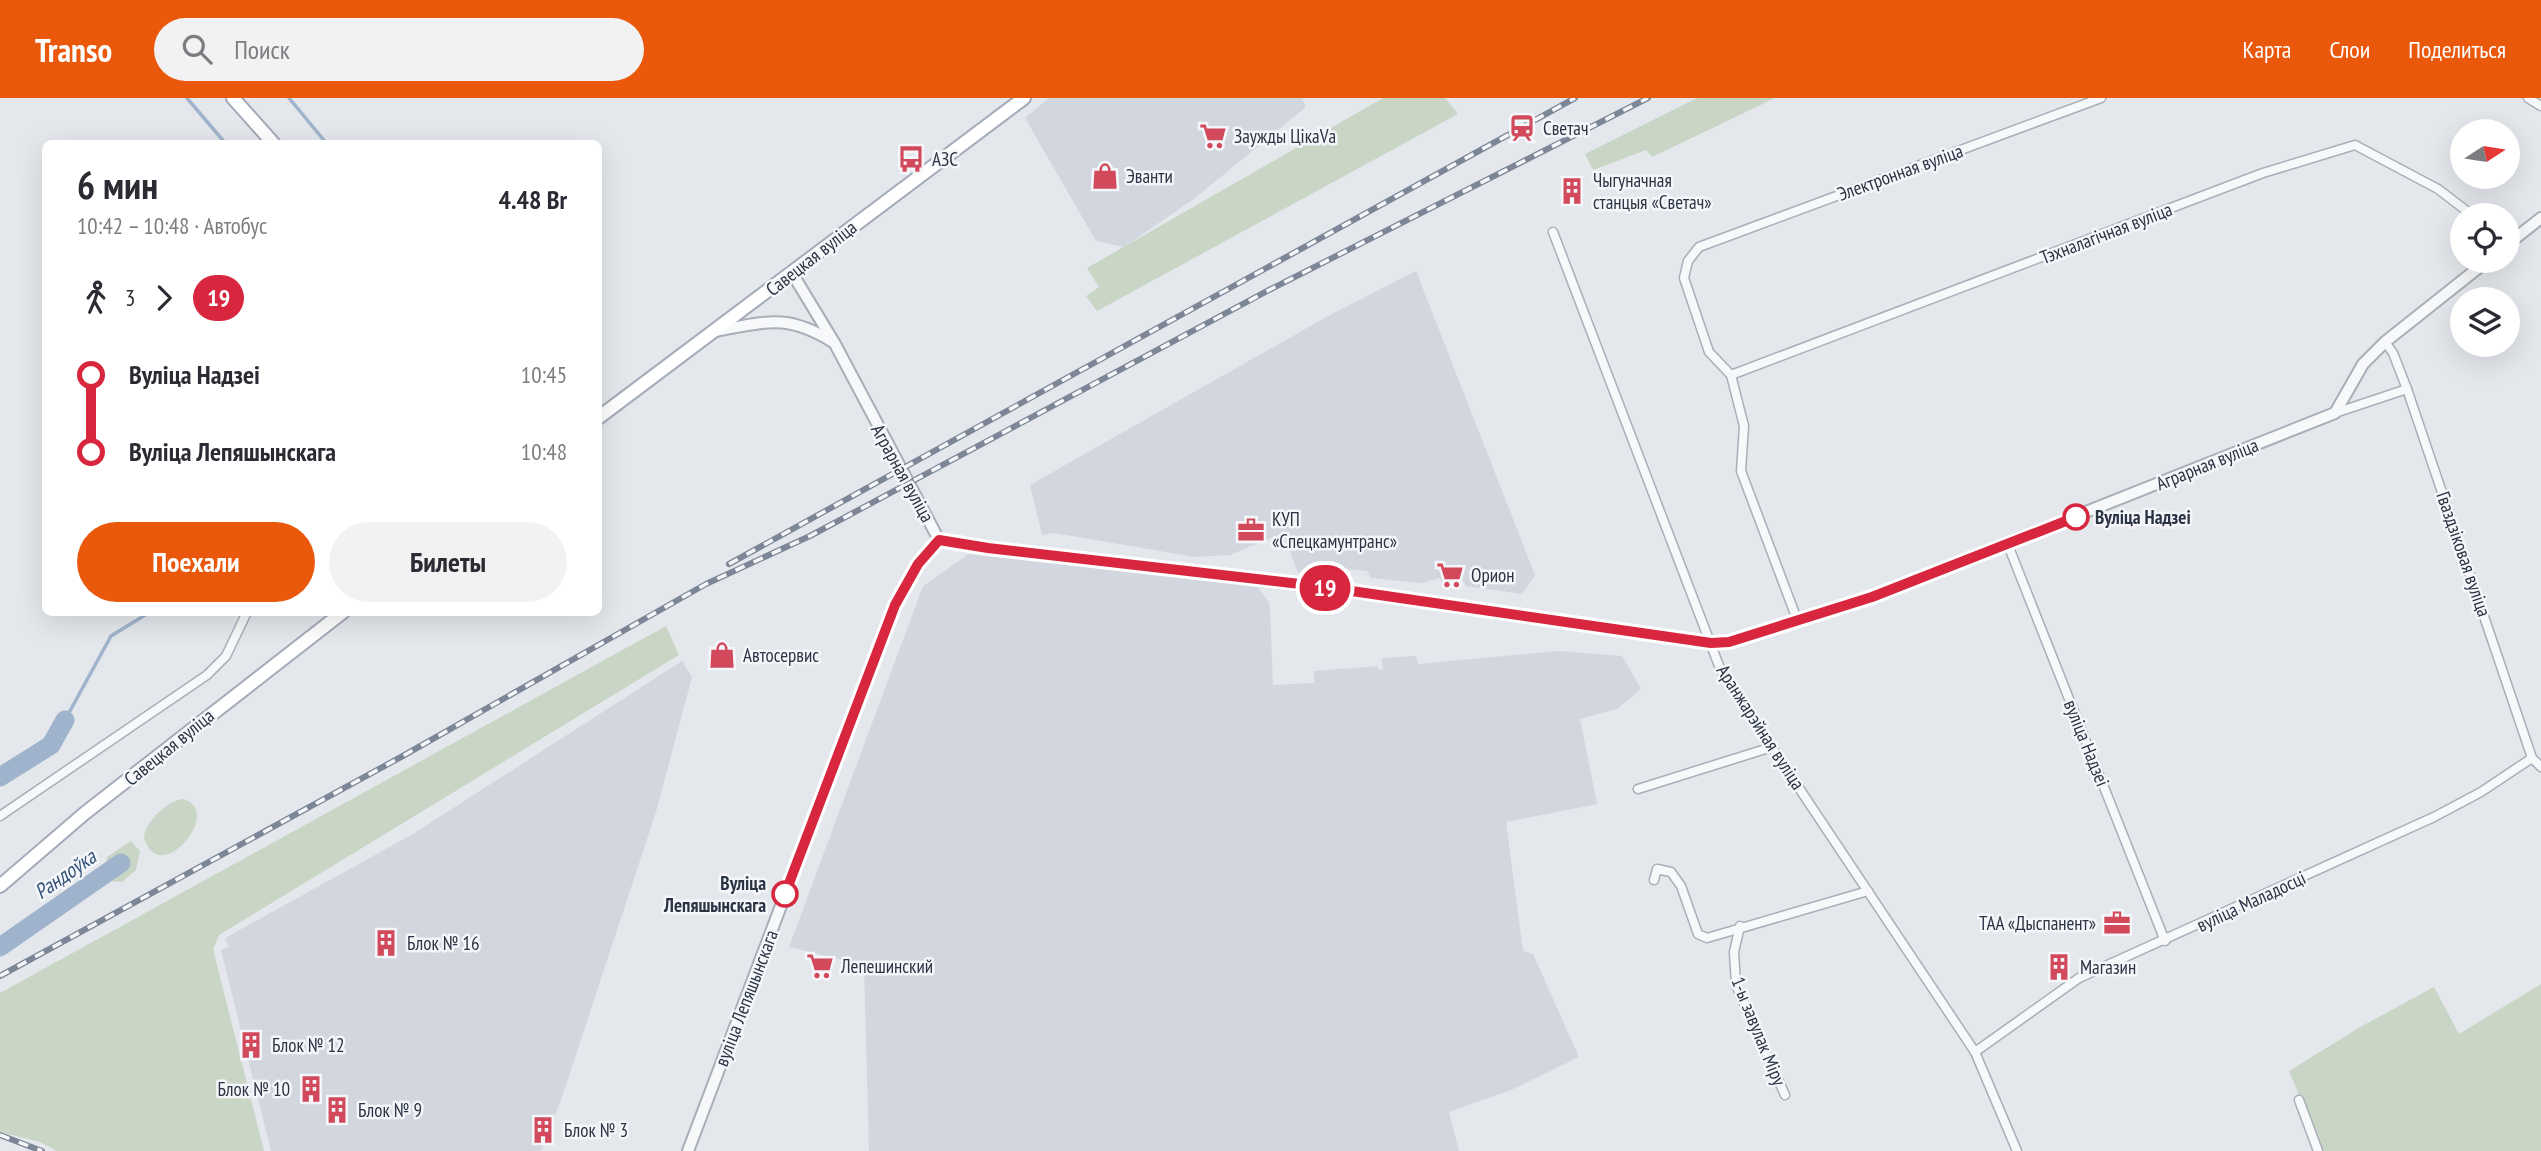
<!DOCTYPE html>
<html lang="ru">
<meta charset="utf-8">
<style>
:root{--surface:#fff;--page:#f2f2f3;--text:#2b2b33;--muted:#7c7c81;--accent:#ea580c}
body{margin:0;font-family:"PT Sans Narrow",sans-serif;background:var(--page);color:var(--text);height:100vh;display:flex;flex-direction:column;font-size:26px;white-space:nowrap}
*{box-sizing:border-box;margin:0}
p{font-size:23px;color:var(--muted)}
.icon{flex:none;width:38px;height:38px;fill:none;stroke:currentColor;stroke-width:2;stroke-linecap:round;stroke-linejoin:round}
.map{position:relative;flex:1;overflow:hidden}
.side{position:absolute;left:42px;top:42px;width:560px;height:476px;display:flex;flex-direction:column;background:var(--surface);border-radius:10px;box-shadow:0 7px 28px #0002}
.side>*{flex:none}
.badge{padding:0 14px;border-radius:23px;font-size:24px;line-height:46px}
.needle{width:46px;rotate:78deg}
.controls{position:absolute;left:2450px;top:21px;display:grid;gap:14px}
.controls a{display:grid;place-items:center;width:70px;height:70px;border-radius:50%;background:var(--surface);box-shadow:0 7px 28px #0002;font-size:35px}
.map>.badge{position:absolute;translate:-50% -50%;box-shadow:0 0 0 4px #fff}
.legs{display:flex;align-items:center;gap:10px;height:77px;padding:0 35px;font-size:23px}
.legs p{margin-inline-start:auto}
.overview{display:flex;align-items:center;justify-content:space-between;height:119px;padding:0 35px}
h1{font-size:38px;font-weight:800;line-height:52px}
.button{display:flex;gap:14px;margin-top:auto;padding:14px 35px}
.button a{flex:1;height:80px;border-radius:42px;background:var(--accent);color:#fff;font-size:28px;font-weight:800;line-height:80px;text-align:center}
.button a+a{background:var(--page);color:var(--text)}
ul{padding:0 35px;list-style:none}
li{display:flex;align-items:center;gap:24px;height:77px;font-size:26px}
li i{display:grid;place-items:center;width:10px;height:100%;margin:0 9px;background:currentColor}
li i::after{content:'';width:18px;height:18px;margin:-9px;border:5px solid;border-radius:50%;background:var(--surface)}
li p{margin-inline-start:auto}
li:first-child i{background:linear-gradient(#0000 50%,currentColor 0)}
li:last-child i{background:linear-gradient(currentColor 50%,#0000 0)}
header{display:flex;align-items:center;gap:42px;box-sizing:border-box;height:98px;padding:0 35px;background:var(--accent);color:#fff}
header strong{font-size:33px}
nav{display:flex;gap:38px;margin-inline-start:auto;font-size:24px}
.search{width:490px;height:63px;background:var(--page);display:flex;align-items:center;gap:18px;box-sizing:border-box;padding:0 24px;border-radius:38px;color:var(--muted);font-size:26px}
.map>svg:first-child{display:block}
</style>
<header>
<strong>Transo</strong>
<div class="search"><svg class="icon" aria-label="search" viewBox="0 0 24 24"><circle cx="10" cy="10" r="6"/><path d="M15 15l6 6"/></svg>Поиск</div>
<nav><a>Карта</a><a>Слои</a><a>Поделиться</a></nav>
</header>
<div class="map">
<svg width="2541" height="1053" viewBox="0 0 2541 1053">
<rect width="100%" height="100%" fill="#e4e7ec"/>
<!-- built -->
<g fill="#d2d6de">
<polygon points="1049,0 1302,0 1306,9 1195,100 1124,149 1096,143 1025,20"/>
<polygon points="1416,173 1535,477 1522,496 1466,488 1457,471 1441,474 1443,484 1439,480 1421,485 1371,480 1367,473 1347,471 1342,478 1298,475 1283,435 1230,457 1195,459 1054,435 1042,437 1030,387 1330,217"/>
<polygon points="969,456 1258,489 1269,505 1270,513 1273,587 1314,585 1314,573 1378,568 1378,572 1383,571 1382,560 1416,558 1418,566 1558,553 1622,558 1641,591 1617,611 1580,621 1597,706 1506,724 1523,853 1533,856 1579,959 1511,992 1449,1014 1459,1053 869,1053 864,867 789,849 923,488"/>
<polygon points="682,563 692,579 656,714 562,999 541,1053 271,1053 221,852 229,849 225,840 413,736"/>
</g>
<!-- green -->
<g fill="#c9d6c5">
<polygon points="1383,0 1445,0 1458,16 1097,213 1086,198 1099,189 1087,170"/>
<polygon points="1697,0 1775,0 1652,59 1646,52 1593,72 1585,56"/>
<polygon points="666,528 679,557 219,837 213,851 264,1053 57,1053 40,1044 0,1034 0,895"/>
<path d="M182 701C226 710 160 792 144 740 145 724 166 704 182 701Z"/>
<polygon points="131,743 140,753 136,772 122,784 111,783 105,771 107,759"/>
<polygon points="2541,886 2541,1053 2323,1053 2289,973 2362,928 2434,889 2459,936"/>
</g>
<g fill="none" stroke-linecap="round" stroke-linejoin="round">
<!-- stream -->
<g stroke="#9fb4cc" stroke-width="3.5">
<polyline points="187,0 226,46"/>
<polyline points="289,0 327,46"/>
<polyline points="65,622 111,538 150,514"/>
</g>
<!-- river -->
<g stroke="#9fb4cc" stroke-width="19">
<polyline points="0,679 51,647 65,622"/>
<polyline points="0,849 121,765"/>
</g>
<defs>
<g id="minor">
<polyline points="2528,0 2541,8"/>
<polyline points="1553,134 1721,573 1975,954 2017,1053"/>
<polyline points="2385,244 2393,255 2407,291 2532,660 2541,669"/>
<polyline points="1731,277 2263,75 2355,47 2438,91 2472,117"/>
<polyline points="2335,315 2407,291"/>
<polyline points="2008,447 2165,843"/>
<polyline points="1798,524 1741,373 1744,328 1731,277 1709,254 1684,180 1688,163 1699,149 2101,0"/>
<polyline points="1638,691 1772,649"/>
<polyline points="0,718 207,577 226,558 247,514"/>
<polyline points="1654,782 1657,771 1671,774 1681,788 1698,836 1707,840 1868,793"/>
<polyline points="1740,828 1734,854 1736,887 1785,997"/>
<polyline points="1975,954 2079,880 2434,719 2481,694 2532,660"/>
<polyline points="2299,1002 2318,1053"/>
</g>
<g id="tertiary">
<polyline points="2508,146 2541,120"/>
<polyline points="792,175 835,246 939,442"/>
<path d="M715 233C767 224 786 215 833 244"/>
<polyline points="939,442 988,450 1317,489 1711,545 1729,544 1872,499 2335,315 2363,266 2385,244 2487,163"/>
<polyline points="688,1053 895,507 918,466 939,442"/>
</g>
<g id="primary">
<polyline points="233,0 274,46"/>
<polyline points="598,320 1024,0"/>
<polyline points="0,788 85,715 343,514"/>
</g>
</defs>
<!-- minor casing -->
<use href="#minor" stroke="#a9aeb7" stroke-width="11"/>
<!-- tertiary casing -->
<use href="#tertiary" stroke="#a9aeb7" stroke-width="14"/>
<!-- primary casing -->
<use href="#primary" stroke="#a3abb8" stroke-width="16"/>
<!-- minor -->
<use href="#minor" stroke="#f7f8fa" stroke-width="8"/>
<!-- tertiary -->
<use href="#tertiary" stroke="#f7f8fa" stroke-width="10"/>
<!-- primary -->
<use href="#primary" stroke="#fff" stroke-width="12"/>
<defs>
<g id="rail">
<polyline points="729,466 1575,0"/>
<polyline points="0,878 401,659 706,486 810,438 1271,191 1648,0"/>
<polyline points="0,1037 42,1053"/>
</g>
</defs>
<!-- rail casing -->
<use href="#rail" stroke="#7d8696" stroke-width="6"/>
<!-- rail -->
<use href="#rail" stroke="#f4f6f9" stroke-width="3.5" stroke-dasharray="10" stroke-linecap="butt"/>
</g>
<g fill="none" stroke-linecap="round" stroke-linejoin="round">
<defs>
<polyline id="line-1" points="785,796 895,507 918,466 939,442 988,450 1317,488 1711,545 1729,544 1872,499 2076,419"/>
</defs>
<!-- line-1 casing -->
<use href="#line-1" stroke="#fff" stroke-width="16"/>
<!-- line-1 -->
<use href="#line-1" stroke="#d7263d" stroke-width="10"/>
</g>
<!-- icons -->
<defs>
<symbol id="station-bare" viewBox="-9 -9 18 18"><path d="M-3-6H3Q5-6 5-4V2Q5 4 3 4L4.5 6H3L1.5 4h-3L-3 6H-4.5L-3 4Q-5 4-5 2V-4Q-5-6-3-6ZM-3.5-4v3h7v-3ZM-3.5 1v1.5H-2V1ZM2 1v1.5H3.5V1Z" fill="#d1495b" stroke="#f4f6f9" stroke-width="2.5" paint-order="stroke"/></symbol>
<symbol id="supermarket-bare" viewBox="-9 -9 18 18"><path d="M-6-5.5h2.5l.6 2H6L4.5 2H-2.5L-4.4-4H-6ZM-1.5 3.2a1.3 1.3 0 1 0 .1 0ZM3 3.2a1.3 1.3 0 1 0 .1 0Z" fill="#d1495b" stroke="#f4f6f9" stroke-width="2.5" paint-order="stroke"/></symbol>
<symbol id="bus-bare" viewBox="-9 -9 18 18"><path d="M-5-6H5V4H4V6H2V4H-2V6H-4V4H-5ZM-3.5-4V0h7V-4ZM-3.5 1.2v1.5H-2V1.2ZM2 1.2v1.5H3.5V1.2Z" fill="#d1495b" stroke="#f4f6f9" stroke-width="2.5" paint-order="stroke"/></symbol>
<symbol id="shop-bare" viewBox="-9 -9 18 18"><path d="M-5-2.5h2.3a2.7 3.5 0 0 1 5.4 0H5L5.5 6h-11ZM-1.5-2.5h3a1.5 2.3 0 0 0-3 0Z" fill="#d1495b" stroke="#f4f6f9" stroke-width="2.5" paint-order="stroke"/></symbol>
<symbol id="building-bare" viewBox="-9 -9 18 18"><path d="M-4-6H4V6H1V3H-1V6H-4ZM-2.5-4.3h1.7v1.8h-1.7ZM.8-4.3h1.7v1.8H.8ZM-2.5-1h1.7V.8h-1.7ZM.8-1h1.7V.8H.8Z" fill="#d1495b" stroke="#f4f6f9" stroke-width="2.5" paint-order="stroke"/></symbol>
<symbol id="office-bare" viewBox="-9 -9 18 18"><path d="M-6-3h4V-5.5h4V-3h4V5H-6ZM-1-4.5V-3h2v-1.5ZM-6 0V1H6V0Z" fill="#d1495b" stroke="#f4f6f9" stroke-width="2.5" paint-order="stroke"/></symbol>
</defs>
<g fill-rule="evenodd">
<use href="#station-bare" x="1503" y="11" width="38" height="38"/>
<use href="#supermarket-bare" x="1194" y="19" width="38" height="38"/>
<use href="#bus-bare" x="892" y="42" width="38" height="38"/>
<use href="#shop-bare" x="1086" y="59" width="38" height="38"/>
<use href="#building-bare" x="1553" y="74" width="38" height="38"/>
<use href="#office-bare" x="1232" y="413" width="38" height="38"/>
<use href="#supermarket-bare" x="1431" y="458" width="38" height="38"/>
<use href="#shop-bare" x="703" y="538" width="38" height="38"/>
<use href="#office-bare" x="2098" y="806" width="38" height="38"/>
<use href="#building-bare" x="367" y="826" width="38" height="38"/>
<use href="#supermarket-bare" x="801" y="849" width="38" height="38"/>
<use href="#building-bare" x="2040" y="850" width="38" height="38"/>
<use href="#building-bare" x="232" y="928" width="38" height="38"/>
<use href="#building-bare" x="292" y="972" width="38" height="38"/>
<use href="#building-bare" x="318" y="993" width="38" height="38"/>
<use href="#building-bare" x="524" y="1013" width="38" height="38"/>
</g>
<!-- markers -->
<g fill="#fff" stroke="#d7263d" stroke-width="3.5">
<circle cx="2076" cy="419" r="12"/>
<circle cx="785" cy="796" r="12"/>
</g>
<g text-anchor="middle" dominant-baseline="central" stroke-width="5" stroke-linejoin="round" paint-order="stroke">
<!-- poi labels -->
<g font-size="19" fill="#2b3445" stroke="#f4f6f9" text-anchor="start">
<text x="1543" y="30">Светач</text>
<text x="1234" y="38">Заужды ЦікаVа</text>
<text x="932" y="61">АЗС</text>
<text x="1126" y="78">Эванти</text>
<text x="1593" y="82">Чыгуначная<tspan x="1593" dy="22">станцыя «Светач»</tspan></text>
<text x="1272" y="421">КУП<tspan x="1272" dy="22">«Спецкамунтранс»</tspan></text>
<text x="1471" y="477">Орион</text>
<text x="743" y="557">Автосервис</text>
<text x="2096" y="825" text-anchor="end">ТАА «Дыспанент»</text>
<text x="407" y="845">Блок № 16</text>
<text x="841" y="868">Лепешинский</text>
<text x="2080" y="869">Магазин</text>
<text x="272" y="947">Блок № 12</text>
<text x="290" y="991" text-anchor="end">Блок № 10</text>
<text x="358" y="1012">Блок № 9</text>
<text x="564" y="1032">Блок № 3</text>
</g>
<!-- street labels -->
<g font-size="19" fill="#2b3445" stroke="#f4f6f9">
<text transform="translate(1900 74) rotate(-20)">Электронная вуліца</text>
<text transform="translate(2106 135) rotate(-21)">Тэхналагічная вуліца</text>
<text transform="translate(811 160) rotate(-38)">Савецкая вуліца</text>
<text transform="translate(2207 366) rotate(-22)">Аграрная вуліца</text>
<text transform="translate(903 375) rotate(61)">Аграрная вуліца</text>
<text transform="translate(2464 456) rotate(71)">Гваздзіковая вуліца</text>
<text transform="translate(1761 629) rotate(57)">Аранжарэйная вуліца</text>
<text transform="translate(2087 645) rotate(68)">вуліца Надзеі</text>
<text transform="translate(169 649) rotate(-39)">Савецкая вуліца</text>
<text transform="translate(2251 803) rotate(-25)">вуліца Маладосці</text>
<text transform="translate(746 900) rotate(-69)">вуліца Лепяшынскага</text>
<text transform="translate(1759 933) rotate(68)">1-ы завулак Міру</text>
</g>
<!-- stop labels -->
<g font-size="19" font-weight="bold" fill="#2b3445" stroke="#f4f6f9" text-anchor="start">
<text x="2095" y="419">Вуліца Надзеі</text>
<text x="766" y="785" text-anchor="end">Вуліца<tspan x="766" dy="22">Лепяшынскага</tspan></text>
</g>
<!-- water labels -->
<g font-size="21" font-style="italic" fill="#34527a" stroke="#f4f6f9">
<text transform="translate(65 776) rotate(-35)">Рандоўка</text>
</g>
</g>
</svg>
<div class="controls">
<a><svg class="needle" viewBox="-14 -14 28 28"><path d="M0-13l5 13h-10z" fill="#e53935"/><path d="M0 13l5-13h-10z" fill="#7c7c81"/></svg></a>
<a><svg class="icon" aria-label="locate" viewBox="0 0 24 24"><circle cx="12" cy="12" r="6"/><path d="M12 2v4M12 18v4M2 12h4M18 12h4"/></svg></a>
<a><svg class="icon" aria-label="layers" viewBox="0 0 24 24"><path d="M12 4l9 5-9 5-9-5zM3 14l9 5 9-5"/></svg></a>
</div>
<b class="badge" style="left:1325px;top:490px;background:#d7263d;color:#fff">19</b>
<section class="side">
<div class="overview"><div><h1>6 мин</h1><p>10:42 – 10:48 · Автобус</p></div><b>4.48 Br</b></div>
<div class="legs"><svg class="icon" aria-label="walk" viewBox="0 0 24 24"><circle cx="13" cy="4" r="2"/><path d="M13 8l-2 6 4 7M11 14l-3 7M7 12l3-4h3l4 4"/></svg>3<svg class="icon" aria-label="forward" viewBox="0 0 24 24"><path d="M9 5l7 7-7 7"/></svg><b class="badge" style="background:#d7263d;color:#fff">19</b></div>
<ul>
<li><i style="color:#d7263d"></i><b>Вуліца Надзеі</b><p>10:45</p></li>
<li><i style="color:#d7263d"></i><b>Вуліца Лепяшынскага</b><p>10:48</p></li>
</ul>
<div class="button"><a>Поехали</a><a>Билеты</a></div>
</section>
</div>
